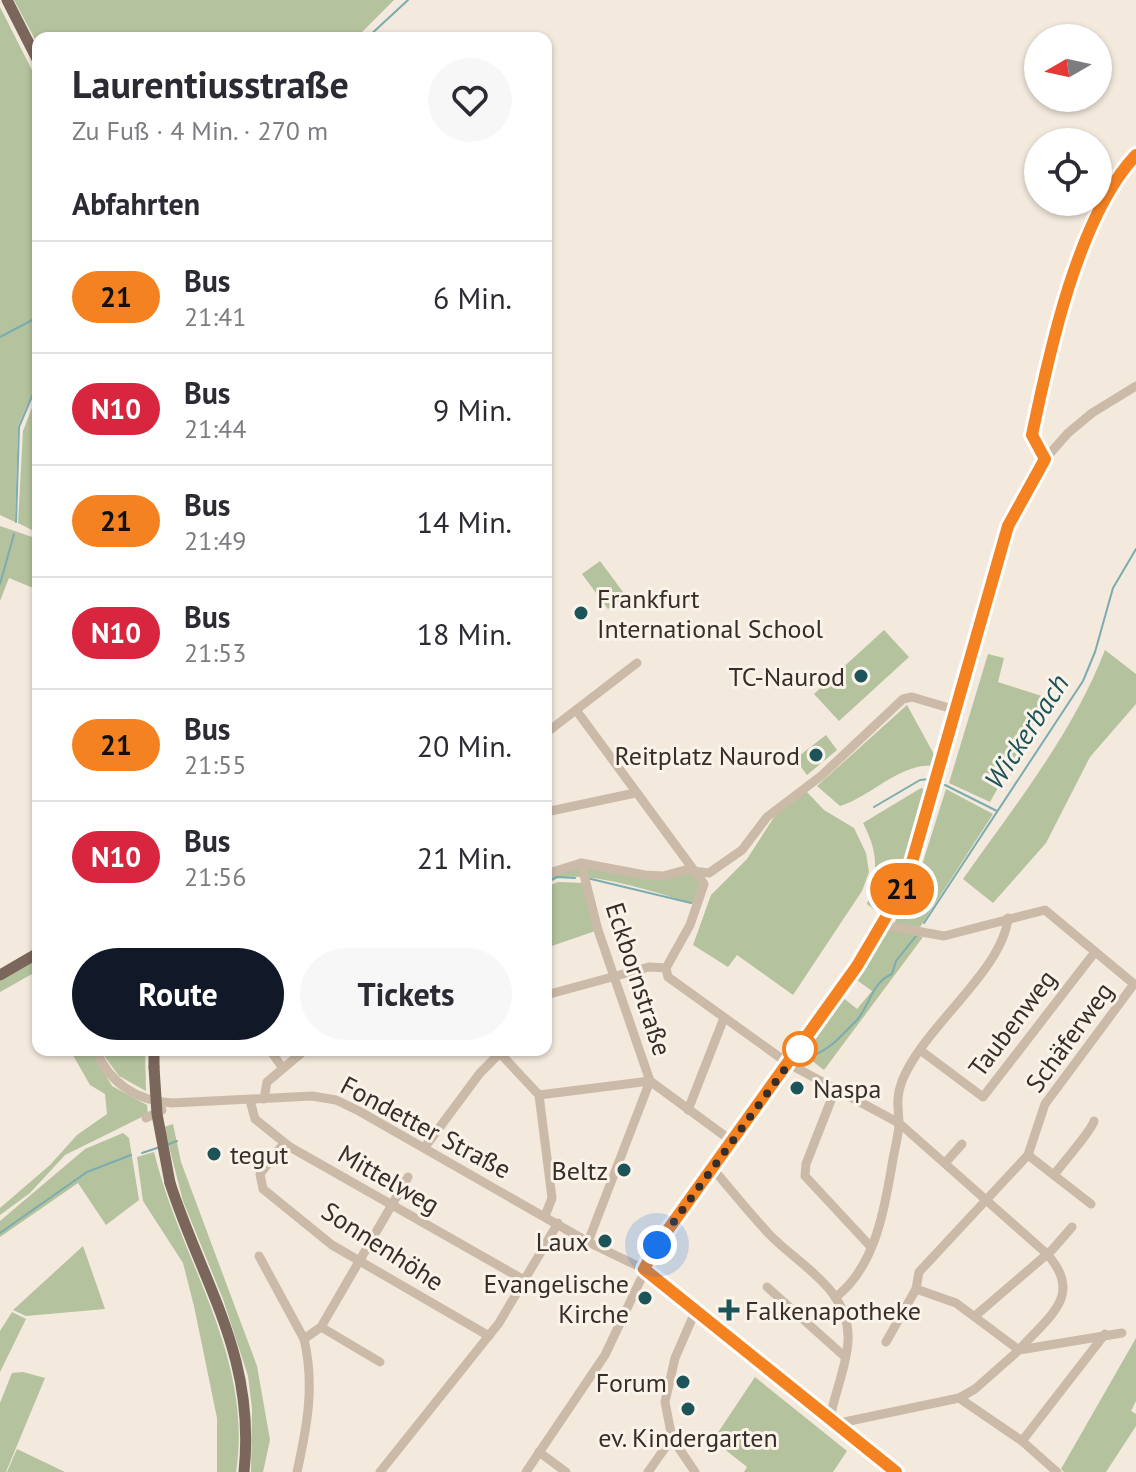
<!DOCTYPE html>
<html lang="de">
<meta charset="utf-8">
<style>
:root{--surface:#fff;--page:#f7f7f7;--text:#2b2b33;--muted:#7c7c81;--line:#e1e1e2;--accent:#111827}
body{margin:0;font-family:"PT Sans",sans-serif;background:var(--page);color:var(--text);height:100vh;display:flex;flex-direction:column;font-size:30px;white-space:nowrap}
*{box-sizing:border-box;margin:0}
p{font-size:26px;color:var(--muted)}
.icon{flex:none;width:44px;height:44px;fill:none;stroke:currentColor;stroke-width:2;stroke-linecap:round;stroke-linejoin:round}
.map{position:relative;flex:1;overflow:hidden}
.drawer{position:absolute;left:32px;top:32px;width:520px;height:1024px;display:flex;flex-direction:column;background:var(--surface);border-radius:16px;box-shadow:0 2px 6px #0004}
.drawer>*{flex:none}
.badge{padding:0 16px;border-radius:26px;font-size:28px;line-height:52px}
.needle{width:52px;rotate:261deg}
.buttons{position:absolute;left:1024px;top:24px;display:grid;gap:16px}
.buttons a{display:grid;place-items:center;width:88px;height:88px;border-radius:50%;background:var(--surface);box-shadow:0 2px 6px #0004;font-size:40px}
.you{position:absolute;width:40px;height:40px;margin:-20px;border:6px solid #fff;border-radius:50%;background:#1a73e8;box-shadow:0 0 0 12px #1a73e833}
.map>.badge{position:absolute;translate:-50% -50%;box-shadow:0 0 0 4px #fff}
h2{padding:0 40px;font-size:30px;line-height:72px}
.round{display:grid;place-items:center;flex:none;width:84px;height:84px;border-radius:42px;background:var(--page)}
.headline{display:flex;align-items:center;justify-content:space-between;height:136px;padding:0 40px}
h1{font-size:38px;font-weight:700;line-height:60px}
.button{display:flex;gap:16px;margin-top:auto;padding:16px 40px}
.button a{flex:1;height:92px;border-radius:48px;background:var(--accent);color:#fff;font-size:32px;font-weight:700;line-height:92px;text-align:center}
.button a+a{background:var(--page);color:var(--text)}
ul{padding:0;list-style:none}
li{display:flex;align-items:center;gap:24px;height:112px;padding:0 40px;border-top:2px solid var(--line)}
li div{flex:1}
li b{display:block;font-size:30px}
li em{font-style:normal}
li .badge{min-width:88px;font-weight:700;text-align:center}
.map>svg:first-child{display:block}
</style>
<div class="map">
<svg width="1136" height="1472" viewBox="0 0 1136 1472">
<rect width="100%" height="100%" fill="#f3e9dd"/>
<!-- green -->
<g fill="#b4c29d">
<polygon points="14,0 394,0 356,38 38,38 38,45"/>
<polygon points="0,7 38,82 38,380 18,426 15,522 0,515"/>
<polygon points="38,392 38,533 18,523 23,431"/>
<polygon points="0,526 38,539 38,590 9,578 0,601"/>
<polygon points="600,561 626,596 608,609 582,574"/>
<polygon points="884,630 909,657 839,721 814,694"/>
<path d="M1105 650 1136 674V704L1090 757 1046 843 993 903 963 879C1014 807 1073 733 1105 650Z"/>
<polygon points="988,654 1004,658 998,682 1048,698 990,802 949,783"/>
<path d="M907 705 936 758 934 766C901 762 872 796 840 806L817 786Z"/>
<polygon points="826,735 837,750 807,775 795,759"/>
<path d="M921 788 927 790 902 880 884 917 867 904C878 872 879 854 863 823Z"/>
<polygon points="946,789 993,814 920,927 894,924 922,865"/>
<polygon points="806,791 824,810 854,828 866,853 869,872 862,891 793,995 737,955 728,967 693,945 711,895 747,859 778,811"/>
<path d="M581 863 645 875 685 870 704 884 697 905C660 894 579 865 546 882V874Z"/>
<polygon points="558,882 585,883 598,930 546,948 546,887"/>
<polygon points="886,928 923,937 824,1070 803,1054 841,996 857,1009 872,991 854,978"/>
<polygon points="38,959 38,975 32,974 0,992 0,980"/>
<polygon points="70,1050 91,1050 112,1086 147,1105 148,1114 65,1155 30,1193 0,1215 0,1208 50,1165 77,1135 107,1114 105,1094 90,1085"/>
<polygon points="100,1050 145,1050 146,1091 119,1076"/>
<polygon points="173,1124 181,1162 257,1366 270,1440 263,1472 251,1472 252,1408 248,1376 223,1299 183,1201 164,1127"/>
<polygon points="123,1133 129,1138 139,1200 106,1225 78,1183 0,1237 0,1221 85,1149"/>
<path d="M154 1152C180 1260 254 1356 236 1472H217V1418L194 1306 183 1263 143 1201 137 1157Z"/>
<polygon points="83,1246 105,1309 26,1316 13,1310"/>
<polygon points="12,1312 26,1319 0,1372 0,1331"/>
<polygon points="1136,1338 1136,1401 1131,1411 1136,1414 1136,1426 1106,1472 1064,1472 1061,1469"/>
<polygon points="23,1372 45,1378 6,1472 0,1472 0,1403 12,1373"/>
<polygon points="755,1377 847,1451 833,1472 744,1472 747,1467 713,1440"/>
<polygon points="17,1449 65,1472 7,1472"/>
</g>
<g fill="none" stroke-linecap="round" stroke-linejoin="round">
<!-- stream -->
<g stroke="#7bacb0" stroke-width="2">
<polyline points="367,38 408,0"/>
<polyline points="0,337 38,317"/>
<polyline points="16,522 19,427 38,382"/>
<polyline points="0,584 14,534"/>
<polyline points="945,785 997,811"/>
<polyline points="874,807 920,780 930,779"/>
<polyline points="587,878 691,903"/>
<polyline points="546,883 557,877 575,878"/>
<polyline points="924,923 1083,681 1095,652 1113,588 1136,549"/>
<path d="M812 1056C832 1048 842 1035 857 1020 869 1007 872 982 892 974L896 961 916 936"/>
<polyline points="166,1145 177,1141"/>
<polyline points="142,1153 160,1147"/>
<polyline points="0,1233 87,1172 131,1155"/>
</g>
<!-- minor -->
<g stroke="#cbbaa8" stroke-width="9">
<path d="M1045 459 1032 435C1049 353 1078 216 1136 155"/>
<polyline points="576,710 704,884 690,925 666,968"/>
<polyline points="546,733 637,663"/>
<polyline points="546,812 635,793"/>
<polyline points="581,863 598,930 650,1081 588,1242"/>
<polyline points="546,874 581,863 645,875 663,876 685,870 709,873 742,850 767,817 821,776 903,699 912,697 956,710"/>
<polyline points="883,925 944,936 1045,910 1134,984 1045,1104 1028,1155 919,1272 916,1289 886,1342"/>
<path d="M666 968 668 977 789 1064 899 1123 1046 1253C1085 1295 1049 1316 1019 1350L956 1303 916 1289"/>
<polyline points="546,995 649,967 666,968"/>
<path d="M96 1050C109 1083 137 1101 172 1103L312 1096 336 1100 359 1111 588 1242 644 1269 896 1472"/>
<polyline points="270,1050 282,1067"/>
<polyline points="497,1050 539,1095 552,1198 545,1216"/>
<polyline points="920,1050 983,1097 1095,952"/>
<polyline points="835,1090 806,1164 805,1176 871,1247"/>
<polyline points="539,1095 650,1081 733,1142"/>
<polyline points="264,1099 267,1082 305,1050"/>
<polyline points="250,1100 255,1119 290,1147 524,1280"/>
<polyline points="688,1110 724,1018"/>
<polyline points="146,1118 162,1110"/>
<polyline points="284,1143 260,1174 263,1189 332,1245 489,1336"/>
<polyline points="425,1147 480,1073 500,1053"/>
<polyline points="1028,1155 1091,1204"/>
<polyline points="945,1163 962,1144"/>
<path d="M713 1169C732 1191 750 1214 770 1235 800 1266 851 1290 848 1341 847 1366 834 1394 830 1419"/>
<path d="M1054 1175C1063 1162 1091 1132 1094 1121"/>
<path d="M259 1256 304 1339C315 1385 307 1427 297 1472"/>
<polyline points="767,1287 844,1356"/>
<path d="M836 1297C876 1266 885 1207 893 1159 895 1148 899 1134 899 1122 898 1106 896 1097 902 1081 924 1026 1002 972 1008 918"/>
<polyline points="695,1312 675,1358 665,1402 672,1438 695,1472"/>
<polyline points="975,1316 1052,1250 1072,1227"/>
<polyline points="321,1327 380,1362"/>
<polyline points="304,1339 321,1327 408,1177"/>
<polyline points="959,1398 1022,1441 1057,1472"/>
<polyline points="835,1424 959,1398 975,1389 1019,1350 1122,1333"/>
<polyline points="1022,1441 1105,1334"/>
<polyline points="539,1452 566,1472"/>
<polyline points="380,1472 499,1323 558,1223"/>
<polyline points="526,1472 605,1355 657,1245 874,941 906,883 997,561 1024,492 1045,459 1068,433 1092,413 1136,386"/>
<polyline points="648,1472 672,1438"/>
</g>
<!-- major -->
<g stroke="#7a665a" stroke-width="11">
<polyline points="7,0 38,61"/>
<polyline points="0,975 38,953"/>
<polyline points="154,1067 154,1050"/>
<path d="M170 1183C204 1287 256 1356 244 1472"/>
</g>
<!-- major-bridge -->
<polyline stroke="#7a665a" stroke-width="11" points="154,1067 157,1114 170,1183"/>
</g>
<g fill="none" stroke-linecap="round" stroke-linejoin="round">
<defs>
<path id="line" d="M896 1472 644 1269 657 1245 857 966 906 883 1008 526 1045 459 1032 435C1049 353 1078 216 1136 155"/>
</defs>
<!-- line casing -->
<use href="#line" stroke="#fff" stroke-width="18"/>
<!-- line -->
<use href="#line" stroke="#f58220" stroke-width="12"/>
<!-- walk -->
<polyline stroke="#382e29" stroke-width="8" stroke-dasharray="0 14.4" points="657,1245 806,1040 800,1049"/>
</g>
<!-- markers -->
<g fill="#1d545a" stroke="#faf3ea" stroke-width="3">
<circle cx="581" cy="613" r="8"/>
<circle cx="861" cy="676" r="8"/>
<circle cx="816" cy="755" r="8"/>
<circle cx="797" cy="1088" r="8"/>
<circle cx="214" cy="1154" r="8"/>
<circle cx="624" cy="1170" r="8"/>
<circle cx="605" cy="1241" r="8"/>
<circle cx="645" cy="1298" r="8"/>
<path d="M725 1298h8v8h8v8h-8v8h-8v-8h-8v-8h8z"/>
<circle cx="683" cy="1382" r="8"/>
<circle cx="688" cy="1409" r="8"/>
</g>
<circle fill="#fff" stroke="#f58220" stroke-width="4" cx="800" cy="1049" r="16"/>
<g text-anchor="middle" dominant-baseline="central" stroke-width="6" stroke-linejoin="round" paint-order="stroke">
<!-- poi labels -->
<g font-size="26" fill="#382e29" stroke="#faf3ea" text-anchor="end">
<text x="597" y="598" text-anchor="start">Frankfurt<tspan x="597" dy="30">International School</tspan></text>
<text x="845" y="676">TC-Naurod</text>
<text x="800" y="755">Reitplatz Naurod</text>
<text x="813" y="1088" text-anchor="start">Naspa</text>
<text x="230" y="1154" text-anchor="start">tegut</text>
<text x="608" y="1170">Beltz</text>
<text x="589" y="1241">Laux</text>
<text x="629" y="1283">Evangelische<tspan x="629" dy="30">Kirche</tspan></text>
<text x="745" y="1310" text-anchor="start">Falkenapotheke</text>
<text x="667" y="1382">Forum</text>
<text x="688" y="1437" text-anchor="middle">ev. Kindergarten</text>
</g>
<!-- street labels -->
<g font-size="26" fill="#382e29" stroke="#faf3ea">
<text transform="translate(639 979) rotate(72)">Eckbornstraße</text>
<text transform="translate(1012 1023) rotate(-53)">Taubenweg</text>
<text transform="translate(1069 1037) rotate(-54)">Schäferweg</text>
<text transform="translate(426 1127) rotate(28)">Fondetter Straße</text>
<text transform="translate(389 1179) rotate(30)">Mittelweg</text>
<text transform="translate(383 1246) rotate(33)">Sonnenhöhe</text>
</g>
<!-- water labels -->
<g font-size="28" font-style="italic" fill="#1d545a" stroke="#faf3ea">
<text transform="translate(1026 731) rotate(-57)">Wickerbach</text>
</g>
</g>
</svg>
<div class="buttons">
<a><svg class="needle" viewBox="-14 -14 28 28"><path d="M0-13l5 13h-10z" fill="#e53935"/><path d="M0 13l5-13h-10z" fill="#7c7c81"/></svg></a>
<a><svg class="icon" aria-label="locate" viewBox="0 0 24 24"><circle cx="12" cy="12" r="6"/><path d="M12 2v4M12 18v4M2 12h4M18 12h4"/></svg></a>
</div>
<div class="you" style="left:657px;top:1245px"></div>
<b class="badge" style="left:902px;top:889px;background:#f58220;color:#111">21</b>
<section class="drawer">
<div class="headline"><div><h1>Laurentiusstraße</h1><p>Zu Fuß · 4 Min. · 270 m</p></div><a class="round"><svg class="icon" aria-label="heart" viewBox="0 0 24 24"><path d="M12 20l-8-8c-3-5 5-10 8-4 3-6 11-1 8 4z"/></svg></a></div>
<h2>Abfahrten</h2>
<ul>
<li><span class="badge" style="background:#f58220;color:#111">21</span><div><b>Bus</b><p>21:41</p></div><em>6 Min.</em></li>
<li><span class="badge" style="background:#d7263d;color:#fff">N10</span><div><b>Bus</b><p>21:44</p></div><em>9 Min.</em></li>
<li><span class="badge" style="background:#f58220;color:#111">21</span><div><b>Bus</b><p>21:49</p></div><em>14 Min.</em></li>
<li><span class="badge" style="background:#d7263d;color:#fff">N10</span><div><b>Bus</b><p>21:53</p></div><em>18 Min.</em></li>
<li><span class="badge" style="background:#f58220;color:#111">21</span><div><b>Bus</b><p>21:55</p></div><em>20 Min.</em></li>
<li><span class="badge" style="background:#d7263d;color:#fff">N10</span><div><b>Bus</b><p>21:56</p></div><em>21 Min.</em></li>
</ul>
<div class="button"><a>Route</a><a>Tickets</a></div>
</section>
</div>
